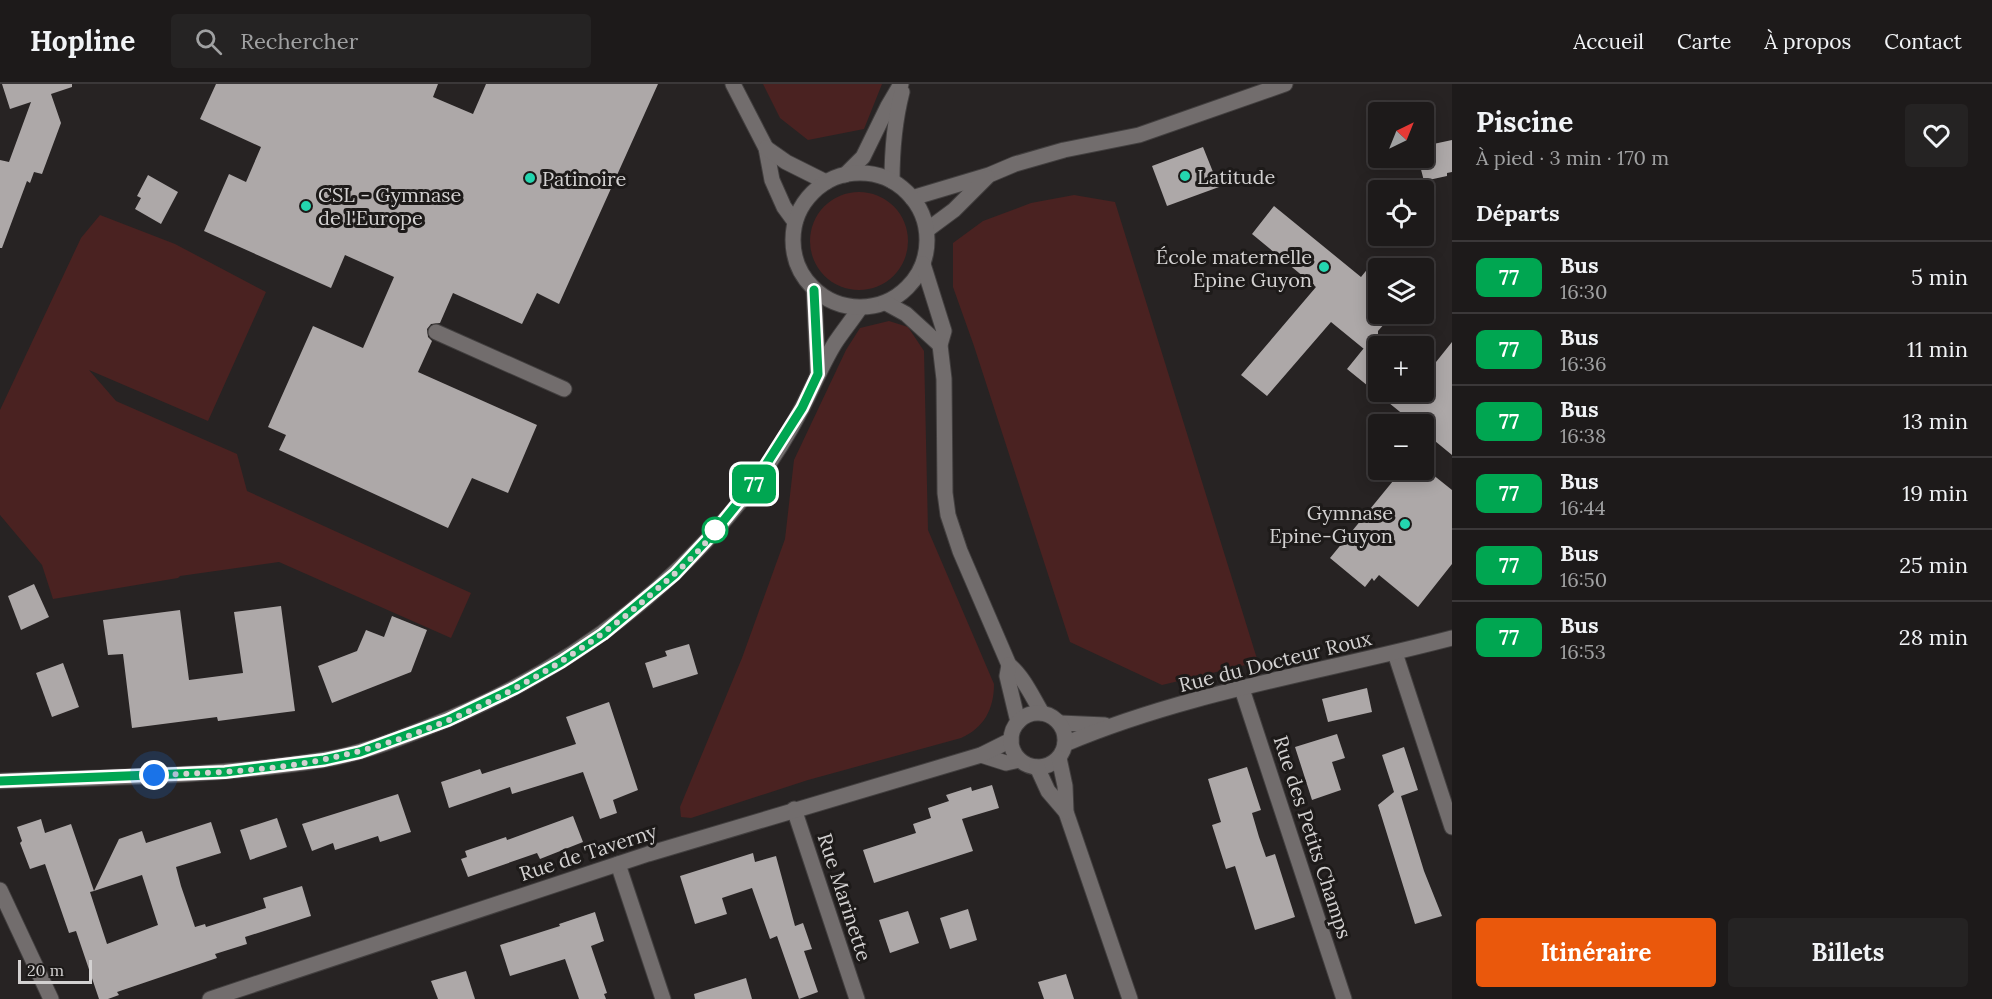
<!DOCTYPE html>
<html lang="fr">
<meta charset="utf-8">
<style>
:root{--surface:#1d1a1a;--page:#252323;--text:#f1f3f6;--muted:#a0a1a2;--line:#3b3839;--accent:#ea580c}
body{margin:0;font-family:Lora,serif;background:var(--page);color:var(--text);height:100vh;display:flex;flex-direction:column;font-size:22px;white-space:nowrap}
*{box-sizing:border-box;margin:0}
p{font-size:20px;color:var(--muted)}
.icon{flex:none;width:33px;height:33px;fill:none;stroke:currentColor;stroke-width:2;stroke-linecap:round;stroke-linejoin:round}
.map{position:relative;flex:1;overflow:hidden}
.drawer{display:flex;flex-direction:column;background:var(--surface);width:540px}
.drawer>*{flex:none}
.badge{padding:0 12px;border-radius:9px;font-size:21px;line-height:39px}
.needle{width:39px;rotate:43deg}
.tools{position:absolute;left:1368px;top:18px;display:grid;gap:12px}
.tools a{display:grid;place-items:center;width:66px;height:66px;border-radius:6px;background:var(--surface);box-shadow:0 3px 15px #0003,0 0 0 2px var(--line);font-size:30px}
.scale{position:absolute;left:18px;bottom:15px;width:74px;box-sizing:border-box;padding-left:6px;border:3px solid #d3d1d1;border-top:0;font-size:16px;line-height:21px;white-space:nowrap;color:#d3d1d1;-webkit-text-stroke:4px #1d1a19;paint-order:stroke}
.you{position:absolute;width:30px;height:30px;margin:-15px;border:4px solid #fff;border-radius:50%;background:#1a73e8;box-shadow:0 0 0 9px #1a73e833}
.map>.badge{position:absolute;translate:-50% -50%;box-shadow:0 0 0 3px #fff}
h2{padding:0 24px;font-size:22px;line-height:54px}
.round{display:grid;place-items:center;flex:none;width:63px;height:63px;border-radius:6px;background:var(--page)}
.overview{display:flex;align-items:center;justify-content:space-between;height:102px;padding:0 24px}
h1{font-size:28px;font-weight:800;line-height:45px}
.action{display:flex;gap:12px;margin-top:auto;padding:12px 24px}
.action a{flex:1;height:69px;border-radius:6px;background:var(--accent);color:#fff;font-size:24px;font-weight:800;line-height:69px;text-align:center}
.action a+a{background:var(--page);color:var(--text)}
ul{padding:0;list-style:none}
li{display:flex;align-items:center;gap:18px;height:72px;padding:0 24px;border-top:2px solid var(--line)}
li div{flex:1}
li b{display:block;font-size:22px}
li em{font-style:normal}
li .badge{min-width:66px;font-weight:700;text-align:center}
header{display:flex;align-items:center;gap:36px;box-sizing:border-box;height:84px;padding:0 30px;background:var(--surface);border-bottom:2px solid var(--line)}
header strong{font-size:28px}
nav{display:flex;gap:33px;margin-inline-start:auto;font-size:21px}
.search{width:420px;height:54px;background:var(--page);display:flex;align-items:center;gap:15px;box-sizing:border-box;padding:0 21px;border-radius:6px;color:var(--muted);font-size:22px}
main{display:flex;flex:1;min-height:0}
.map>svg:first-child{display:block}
</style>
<header>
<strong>Hopline</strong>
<div class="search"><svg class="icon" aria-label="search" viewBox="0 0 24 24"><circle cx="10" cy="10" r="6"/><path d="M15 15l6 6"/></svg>Rechercher</div>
<nav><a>Accueil</a><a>Carte</a><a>À propos</a><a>Contact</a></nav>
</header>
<main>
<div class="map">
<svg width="1452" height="915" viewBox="0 0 1452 915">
<rect width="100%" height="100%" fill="#272323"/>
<!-- green -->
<g fill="#4a2221">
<polygon points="763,0 882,0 864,45 808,56 780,34"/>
<circle cx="859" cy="157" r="49"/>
<polygon points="1074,111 1115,118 1258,578 1162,601 1070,558 974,262 953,203 953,159 983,137 1031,119"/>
<polygon points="100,131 175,160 266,208 208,337 89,286 116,317 237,370 247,407 471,509 451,554 279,478 180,492 178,494 53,515 42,481 0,431 0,326 81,154"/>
<path d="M889 237 908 243 924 267 928 446 994 600C994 625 984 644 961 654L808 696 691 734 681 733 680 723 742 574 785 455 794 376 846 266 860 244Z"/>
</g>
<!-- building -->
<g fill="#ada8a8">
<polygon points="2,0 72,0 72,3 51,10 61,39 42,90 34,88 30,99 27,97 2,164 0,164 0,76 9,78 31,18 10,25"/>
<polygon points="216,0 438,0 433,13 473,30 486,0 658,0 559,220 537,209 522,240 453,209 440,239 431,240 427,245 428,253 432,257 418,288 537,341 508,409 472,394 448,444 279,366 286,351 268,343 313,242 363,264 394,193 345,171 331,204 204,147 229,90 246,98 261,63 200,35"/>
<polygon points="1452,56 1452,88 1447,89 1447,92 1424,97 1418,74 1424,74 1424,62"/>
<polygon points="1203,63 1219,103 1167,122 1152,82"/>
<polygon points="148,91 178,108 161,140 135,125 141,114 137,112"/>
<polygon points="1274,122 1361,193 1378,172 1378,230 1393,230 1378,247 1378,308 1424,308 1424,293 1452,258 1452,371 1424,348 1424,340 1415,340 1347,285 1368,259 1364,265 1331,238 1267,312 1241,291 1316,203 1252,150"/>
<polygon points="1402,386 1427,386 1452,406 1452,480 1418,523 1379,491 1374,497 1372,494 1365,503 1330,474"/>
<polygon points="34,500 49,533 21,546 8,512"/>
<polygon points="281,522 295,627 218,637 217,633 132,644 123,570 108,571 103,536 180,526 189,596 243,589 234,528"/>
<polygon points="392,532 427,546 411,588 332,619 318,582 357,567 366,546 384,553"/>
<polygon points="689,560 698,590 653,604 645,579 667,572 665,567"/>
<polygon points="63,579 79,623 52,633 36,589"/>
<polygon points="1367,604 1372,628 1328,638 1322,615"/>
<polygon points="609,618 638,706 613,716 617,729 600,735 583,688 512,710 510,703 449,724 441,698 480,685 482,690 576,660 566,633"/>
<polygon points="1337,650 1345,674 1332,678 1341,706 1312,716 1295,663"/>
<polygon points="1404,663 1418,706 1401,712 1424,787 1442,832 1415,840 1378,721 1394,708 1382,671"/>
<polygon points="1247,683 1261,726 1252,729 1259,753 1266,773 1275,770 1295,833 1255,846 1235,782 1226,785 1212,741 1221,738 1208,695"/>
<polygon points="992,701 999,724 962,735 973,767 874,799 863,766 916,749 913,740 931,734 928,724 949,717 946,711 971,703 972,707"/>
<polygon points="398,710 411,748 380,758 378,752 335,766 333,759 312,767 302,740"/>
<polygon points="573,732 583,758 540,775 537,769 468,793 461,775 467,773 465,767 506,753 507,756"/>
<polygon points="277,734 287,763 250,776 240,746"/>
<polygon points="41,735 45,749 71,740 94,807 90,808 107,860 158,841 142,791 94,807 119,755 142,747 146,759 211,738 221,769 176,783 181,802 195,843 205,840 206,843 266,824 263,814 302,802 311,832 245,853 247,860 215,870 217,874 117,908 119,911 108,915 99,915 76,847 69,849 45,780 30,785 20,759 22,757 17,743"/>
<polygon points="753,769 755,778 776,772 795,842 803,839 812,865 804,867 818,908 799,915 777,852 770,855 752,804 722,814 727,830 695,840 680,792"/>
<polygon points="968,825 977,856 950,865 940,834"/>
<polygon points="908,827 919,859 890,869 879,836"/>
<polygon points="595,828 604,857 591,862 607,909 604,910 606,915 579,915 565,875 510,892 500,861 560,842 559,840"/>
<polygon points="466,887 475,915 438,915 431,897"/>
<polygon points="1066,890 1074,915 1044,915 1038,898"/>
<polygon points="746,894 752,915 695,915 694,910"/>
</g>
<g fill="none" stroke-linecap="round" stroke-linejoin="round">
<defs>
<polyline id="pedestrian" points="436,248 564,305"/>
<g id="minor">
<polyline points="912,114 989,91 1015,80 1064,66 1139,51 1285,0"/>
<polyline points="927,146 954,126 987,93"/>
<polyline points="1395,569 1452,743"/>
<polyline points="1242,605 1344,915"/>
<polyline points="1060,639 1105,641"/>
<path d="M1065 660C1188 608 1323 588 1452 554"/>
<polyline points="981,671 1006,679 1019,676"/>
<polyline points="794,725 857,915"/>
<polyline points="618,780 663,915"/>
<polyline points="0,806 51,915"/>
<polyline points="210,915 648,770 981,671 1011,656"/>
</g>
<g id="tertiary">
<polyline points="845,91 863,73 888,22 901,0"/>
<path d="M892 97C892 65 894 39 902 8"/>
<polyline points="814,206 818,290"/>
<path d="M0 697C107 693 215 693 322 676 356 671 390 658 423 645 551 596 658 521 744 413 766 386 786 355 802 324 813 303 822 280 835 259 843 247 852 236 860 224"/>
</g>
<g id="secondary">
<polyline points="733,0 766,64 772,96 784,123 795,138"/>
<polyline points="766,64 786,78 826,98"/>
<circle cx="860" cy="156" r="67"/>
<path d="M923 180 944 247 940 261 944 295 945 409 948 431 960 467 1009 581C1023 592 1033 614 1042 629"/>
<polyline points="886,219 906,230 940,261"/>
<polyline points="1009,581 1007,592 1018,638"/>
<circle cx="1038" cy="656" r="27"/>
<polyline points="1059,674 1065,702 1066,728 1130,915"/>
<polyline points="1037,683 1048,707 1066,728"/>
</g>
</defs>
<!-- pedestrian casing -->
<use href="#pedestrian" stroke="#423f3f" stroke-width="17"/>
<!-- minor casing -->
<use href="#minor" stroke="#423f3f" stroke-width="17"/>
<!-- tertiary casing -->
<use href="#tertiary" stroke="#423f3f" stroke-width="17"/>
<!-- secondary casing -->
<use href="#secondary" stroke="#423f3f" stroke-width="17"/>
<!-- pedestrian -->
<use href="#pedestrian" stroke="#726d6d" stroke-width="15"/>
<!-- minor -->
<use href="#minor" stroke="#726d6d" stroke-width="15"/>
<!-- tertiary -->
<use href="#tertiary" stroke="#726d6d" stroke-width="15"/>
<!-- secondary -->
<use href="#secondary" stroke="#726d6d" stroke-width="15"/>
</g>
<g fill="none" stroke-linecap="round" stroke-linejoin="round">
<defs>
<polyline id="line" points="0,697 225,688 324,676 360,668 448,636 515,604 561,578 603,550 675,490 716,446 755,398 802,324 818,290 814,206"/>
</defs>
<!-- line casing -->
<use href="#line" stroke="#fff" stroke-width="14"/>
<!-- line -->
<use href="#line" stroke="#00a651" stroke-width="9"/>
<!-- walk -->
<path stroke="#d3d1d1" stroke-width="6" stroke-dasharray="0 10.8" d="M154 691C211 689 270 687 326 675 435 653 557 591 641 519 666 497 697 473 715 446"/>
</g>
<!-- markers -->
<g fill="#24d5af" stroke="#1d1a19" stroke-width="2">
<circle cx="1185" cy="92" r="6"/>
<circle cx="530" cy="94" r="6"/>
<circle cx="306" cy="122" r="6"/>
<circle cx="1324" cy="183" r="6"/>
<circle cx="1405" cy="440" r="6"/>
</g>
<circle fill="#fff" stroke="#00a651" stroke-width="3" cx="715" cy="446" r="12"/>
<g text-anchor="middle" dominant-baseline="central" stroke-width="6" stroke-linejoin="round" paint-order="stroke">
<!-- poi labels -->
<g font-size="20" fill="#d3d1d1" stroke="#1d1a19" text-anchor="start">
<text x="1197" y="92">Latitude</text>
<text x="542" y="94">Patinoire</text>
<text x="318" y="110">CSL - Gymnase<tspan x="318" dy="23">de l'Europe</tspan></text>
<text x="1312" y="172" text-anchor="end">École maternelle<tspan x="1312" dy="23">Epine Guyon</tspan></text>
<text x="1393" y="428" text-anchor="end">Gymnase<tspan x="1393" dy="23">Epine-Guyon</tspan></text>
</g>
<!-- street labels -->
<g font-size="20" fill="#d3d1d1" stroke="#1d1a19">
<text transform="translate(1275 577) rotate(-14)">Rue du Docteur Roux</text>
<text transform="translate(1313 753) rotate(72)">Rue des Petits Champs</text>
<text transform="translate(588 768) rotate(-18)">Rue de Taverny</text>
<text transform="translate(845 813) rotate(72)">Rue Marinette</text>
</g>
</g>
</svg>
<div class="tools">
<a><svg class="needle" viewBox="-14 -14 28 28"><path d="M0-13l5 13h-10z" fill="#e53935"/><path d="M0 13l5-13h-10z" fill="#a0a1a2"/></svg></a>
<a><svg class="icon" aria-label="locate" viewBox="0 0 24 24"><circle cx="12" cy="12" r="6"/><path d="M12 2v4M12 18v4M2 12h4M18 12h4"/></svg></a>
<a><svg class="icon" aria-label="layers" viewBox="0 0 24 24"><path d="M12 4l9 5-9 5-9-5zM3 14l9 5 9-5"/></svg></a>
<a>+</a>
<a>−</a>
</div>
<div class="scale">20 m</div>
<div class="you" style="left:154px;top:691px"></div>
<b class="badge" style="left:754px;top:400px;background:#00a651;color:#fff">77</b>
</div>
<section class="drawer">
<div class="overview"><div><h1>Piscine</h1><p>À pied · 3 min · 170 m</p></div><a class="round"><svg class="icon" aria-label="heart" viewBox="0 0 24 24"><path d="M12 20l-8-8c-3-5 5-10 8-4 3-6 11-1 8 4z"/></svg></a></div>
<h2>Départs</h2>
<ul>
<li><span class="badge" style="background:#00a651;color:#fff">77</span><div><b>Bus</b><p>16:30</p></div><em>5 min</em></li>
<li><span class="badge" style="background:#00a651;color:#fff">77</span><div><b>Bus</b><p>16:36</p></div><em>11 min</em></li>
<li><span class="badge" style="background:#00a651;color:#fff">77</span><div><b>Bus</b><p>16:38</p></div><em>13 min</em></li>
<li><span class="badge" style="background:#00a651;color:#fff">77</span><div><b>Bus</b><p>16:44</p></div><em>19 min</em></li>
<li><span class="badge" style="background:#00a651;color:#fff">77</span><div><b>Bus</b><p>16:50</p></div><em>25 min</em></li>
<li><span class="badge" style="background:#00a651;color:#fff">77</span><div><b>Bus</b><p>16:53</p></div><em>28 min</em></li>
</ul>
<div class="action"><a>Itinéraire</a><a>Billets</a></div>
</section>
</main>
